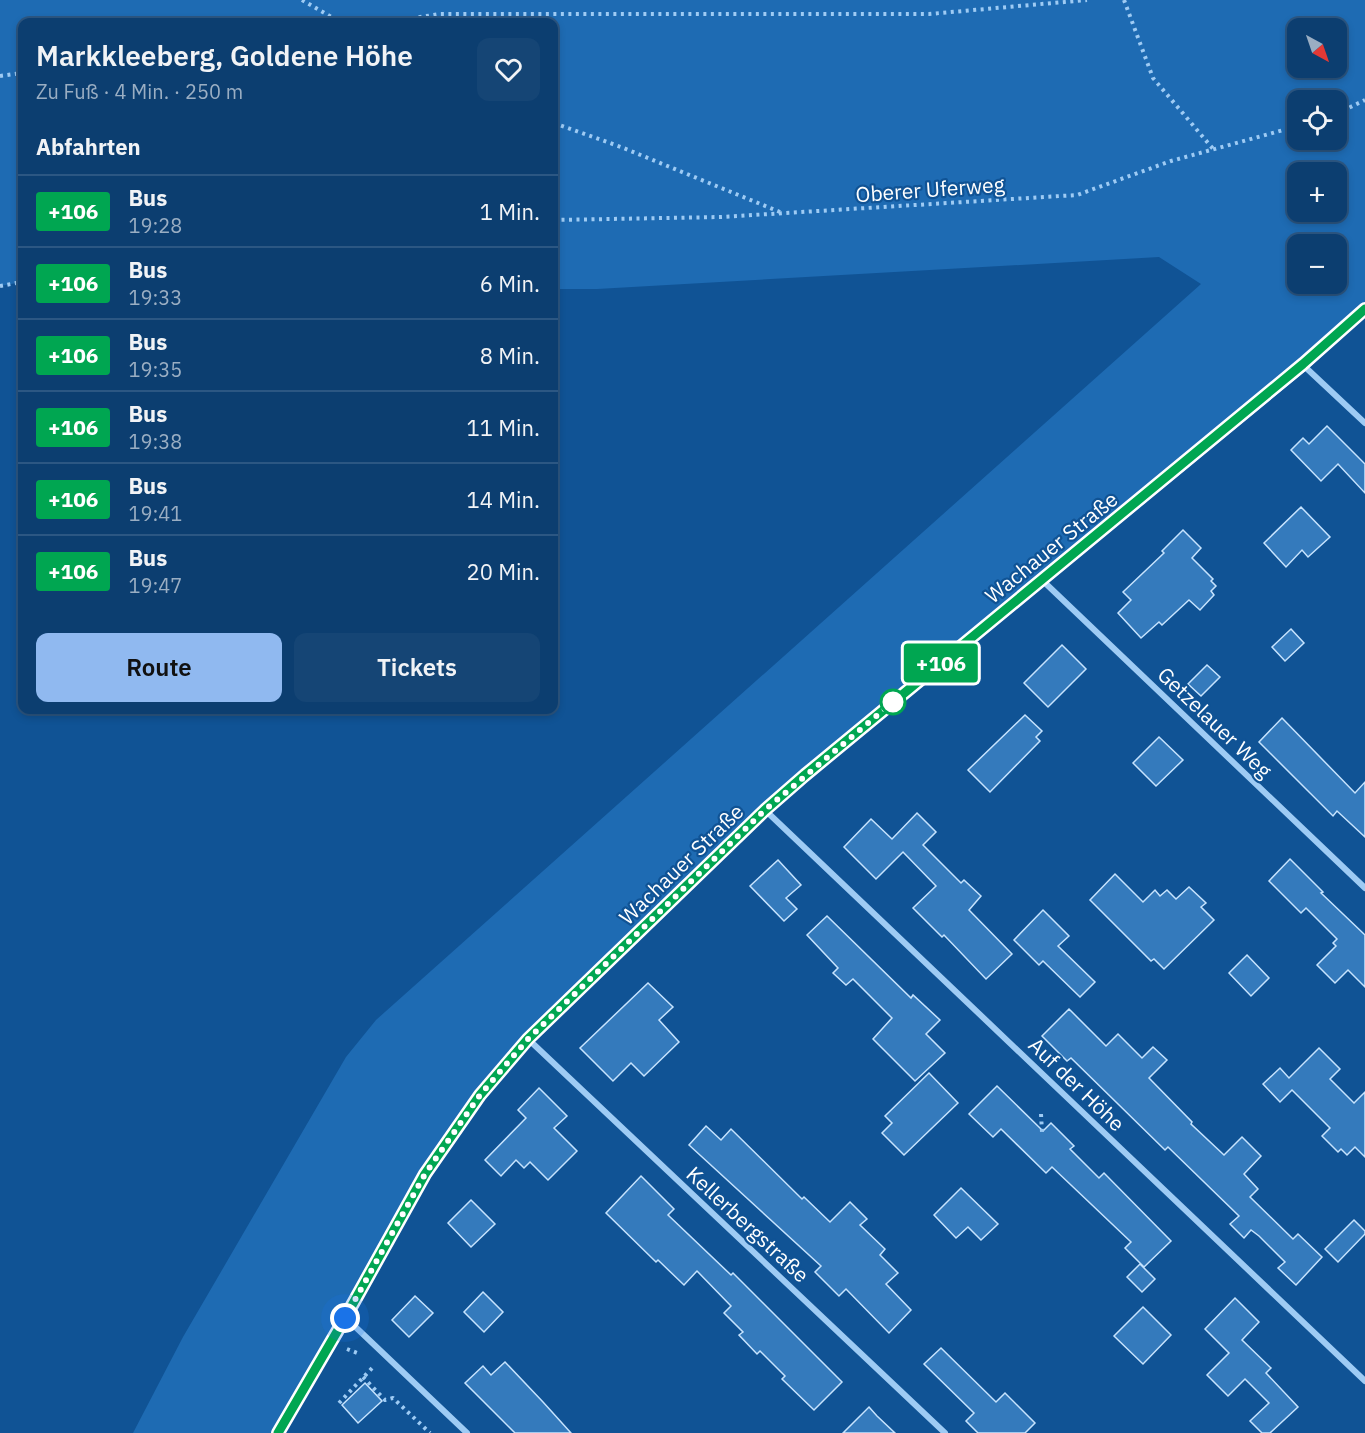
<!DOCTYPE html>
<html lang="de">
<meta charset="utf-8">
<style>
:root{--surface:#0c3e70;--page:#154575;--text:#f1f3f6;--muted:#9aaec3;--line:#2c5783;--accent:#90b9f0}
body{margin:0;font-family:"IBM Plex Sans",sans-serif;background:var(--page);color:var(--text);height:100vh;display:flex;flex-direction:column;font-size:22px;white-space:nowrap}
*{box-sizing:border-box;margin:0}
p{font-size:20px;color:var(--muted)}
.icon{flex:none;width:33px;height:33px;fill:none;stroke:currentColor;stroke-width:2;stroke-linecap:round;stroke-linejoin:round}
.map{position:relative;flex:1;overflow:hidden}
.drawer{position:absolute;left:18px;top:18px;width:540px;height:696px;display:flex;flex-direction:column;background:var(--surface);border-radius:12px;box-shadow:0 3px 9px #0003,0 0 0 2px var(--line)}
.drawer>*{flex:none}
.badge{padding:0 12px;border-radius:4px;font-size:21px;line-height:39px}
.needle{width:39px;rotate:140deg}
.controls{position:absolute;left:1287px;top:18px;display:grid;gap:12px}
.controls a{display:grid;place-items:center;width:60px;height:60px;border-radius:12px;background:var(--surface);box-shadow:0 3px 9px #0003,0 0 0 2px var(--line);font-size:30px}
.you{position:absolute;width:30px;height:30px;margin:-15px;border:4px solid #fff;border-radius:50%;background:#1a73e8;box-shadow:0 0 0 9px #1a73e833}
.map>.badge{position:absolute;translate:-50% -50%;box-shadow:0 0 0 3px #fff}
h2{padding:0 18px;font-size:22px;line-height:54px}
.round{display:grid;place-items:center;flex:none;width:63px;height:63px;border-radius:12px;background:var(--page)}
.summary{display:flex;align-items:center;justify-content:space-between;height:102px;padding:0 18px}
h1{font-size:28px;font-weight:600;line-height:45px}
.primary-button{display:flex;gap:12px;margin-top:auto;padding:12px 18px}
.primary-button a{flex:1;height:69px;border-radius:12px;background:var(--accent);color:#111;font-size:24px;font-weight:600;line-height:69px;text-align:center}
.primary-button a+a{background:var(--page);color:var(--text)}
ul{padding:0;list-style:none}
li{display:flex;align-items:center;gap:18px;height:72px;padding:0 18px;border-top:2px solid var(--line)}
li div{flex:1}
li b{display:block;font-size:22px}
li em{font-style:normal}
li .badge{min-width:66px;font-weight:700;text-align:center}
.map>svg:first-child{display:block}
</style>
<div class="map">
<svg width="1365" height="1433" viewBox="0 0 1365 1433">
<rect width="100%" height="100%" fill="#105395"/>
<!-- green -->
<path fill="#1e6bb3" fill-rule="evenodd" d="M0 0H1365V309L805 775 528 1039 425 1174 278 1433H133L183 1337 346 1057 376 1020 1201 284 1159 257 597 289H554V22H22V282L0 286ZM1298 28H1336V68H1298ZM1298 100H1336V140H1298ZM1298 172H1336V212H1298ZM1298 244H1336V284H1298Z"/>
<!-- building -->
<g fill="#347abc" stroke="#c6e3fe" stroke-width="1.5">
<polygon points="1327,426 1365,464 1365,493 1338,464 1321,481 1291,450 1303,438 1309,444"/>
<polygon points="1301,507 1330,537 1308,557 1302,550 1286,567 1264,543"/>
<polygon points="1183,530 1201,548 1192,558 1213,579 1211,581 1216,586 1211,591 1214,595 1200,610 1189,600 1162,625 1159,622 1141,638 1118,613 1131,600 1123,592 1164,553 1162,551"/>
<polygon points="1291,629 1304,643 1285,661 1272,647"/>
<polygon points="1062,645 1086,669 1048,707 1024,683"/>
<polygon points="1207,665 1220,677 1201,696 1188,684"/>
<polygon points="1025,715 1042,731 1036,737 1040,741 990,792 968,770"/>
<polygon points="1282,718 1355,793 1365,782 1365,837 1337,811 1333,816 1259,742"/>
<polygon points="1159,737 1183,760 1156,786 1133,763"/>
<polygon points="917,813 936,832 923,845 961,883 964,880 981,896 969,910 1012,954 986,979 944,935 942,937 913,908 936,886 903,852 876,879 844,847 871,819 892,839"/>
<polygon points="1290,859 1323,892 1321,893 1365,935 1365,987 1348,970 1335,983 1317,965 1336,946 1333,943 1337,939 1306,908 1301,913 1269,881"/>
<polygon points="778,860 801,885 786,898 797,909 784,921 750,886"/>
<polygon points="1115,874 1143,902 1155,890 1160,896 1167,890 1176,899 1189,887 1206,903 1201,907 1214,920 1164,969 1154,959 1151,961 1090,900"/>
<polygon points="1043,910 1069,936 1058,946 1095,982 1080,997 1043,961 1039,965 1014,940"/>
<polygon points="827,916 911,998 913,995 940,1020 926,1034 945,1053 915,1081 873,1039 892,1018 853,979 846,985 833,973 838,968 807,935"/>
<polygon points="1247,955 1269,978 1251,996 1229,973"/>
<polygon points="648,983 673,1007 659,1020 679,1042 644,1076 631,1063 613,1081 580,1048"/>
<polygon points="1069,1009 1106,1046 1118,1034 1142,1058 1153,1047 1167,1060 1149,1078 1192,1122 1191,1124 1224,1155 1242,1137 1261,1156 1244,1174 1258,1189 1250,1197 1293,1239 1298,1234 1322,1257 1296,1285 1278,1268 1285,1262 1259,1236 1251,1230 1244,1238 1230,1224 1239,1216 1168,1147 1165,1150 1071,1058 1067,1061 1042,1036"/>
<polygon points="1319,1048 1340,1069 1330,1079 1354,1103 1365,1092 1365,1157 1355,1147 1347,1155 1341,1149 1338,1152 1322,1136 1330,1128 1292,1090 1280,1102 1263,1084 1280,1068 1289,1078"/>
<polygon points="929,1073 958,1103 904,1155 882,1133 892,1123 885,1116"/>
<polygon points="997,1086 1043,1131 1051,1123 1074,1146 1070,1149 1099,1178 1104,1173 1171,1241 1144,1267 1125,1248 1131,1242 1052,1167 1046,1173 1001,1129 993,1137 969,1114"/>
<polygon points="539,1088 567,1116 554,1128 577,1151 548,1180 530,1162 524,1168 516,1160 501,1176 485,1160 526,1118 518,1110"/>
<polygon points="706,1126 721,1140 731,1129 802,1199 804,1197 830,1222 850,1202 867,1219 860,1225 885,1249 880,1255 898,1273 886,1284 911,1310 889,1333 846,1289 839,1296 815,1272 821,1266 689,1145"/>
<polygon points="641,1176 674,1209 668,1215 731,1275 733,1273 842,1382 814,1410 782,1379 785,1376 760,1351 757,1354 739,1335 743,1332 724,1313 731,1306 697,1271 684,1285 658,1260 656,1262 606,1213"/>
<polygon points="961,1188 998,1224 981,1240 968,1227 956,1238 934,1215"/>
<polygon points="471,1200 495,1224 471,1247 448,1223"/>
<polygon points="1354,1220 1365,1231 1365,1234 1338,1262 1325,1249"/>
<polygon points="1140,1264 1155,1279 1142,1292 1127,1277"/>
<polygon points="483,1292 503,1312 484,1332 464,1312"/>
<polygon points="415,1296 433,1313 409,1337 392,1320"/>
<polygon points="1235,1298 1259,1322 1242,1340 1271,1368 1266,1373 1298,1407 1270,1433 1262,1433 1250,1421 1269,1403 1245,1379 1228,1396 1207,1375 1229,1353 1205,1329"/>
<polygon points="1143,1307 1171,1335 1143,1364 1114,1336"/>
<polygon points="941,1348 996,1402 1005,1393 1035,1423 1025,1433 978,1433 966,1421 974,1413 924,1364"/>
<polygon points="505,1362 543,1402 571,1433 515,1433 465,1383 483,1366 491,1375"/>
<polygon points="365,1383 382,1401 358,1423 342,1405"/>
<polygon points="869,1407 877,1416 895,1433 843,1433"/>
</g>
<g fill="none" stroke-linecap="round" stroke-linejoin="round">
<!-- path -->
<g stroke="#9ecbf4" stroke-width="4" stroke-dasharray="3 4.5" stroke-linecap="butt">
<polyline points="302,0 340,22"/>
<polyline points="1124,0 1153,78 1214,150"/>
<polyline points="389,22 439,14 929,14 1087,0"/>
<polyline points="0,76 22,73"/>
<polyline points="1336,114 1365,100"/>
<polyline points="554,123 621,147 780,212"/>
<polyline points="554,220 721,217 1077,195 1171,161 1298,126"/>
<polyline points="0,286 22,282"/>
<polyline points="1041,1114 1042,1132"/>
<polyline points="347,1349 360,1354"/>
<polyline points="363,1377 385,1400 393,1398 430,1433"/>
<polyline points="339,1403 374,1366"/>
</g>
<!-- street -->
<g stroke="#9ecbf4" stroke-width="6">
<polyline points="1303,365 1365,423"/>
<polyline points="1042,580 1365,888"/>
<polyline points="765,810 1365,1381"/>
<polyline points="528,1039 945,1433"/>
<polyline points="346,1318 467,1433"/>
</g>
<!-- secondary -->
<polyline stroke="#cee6fd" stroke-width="12" points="278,1433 345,1318 425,1174 480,1095 528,1039 765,810 805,775 1303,365 1365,309"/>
</g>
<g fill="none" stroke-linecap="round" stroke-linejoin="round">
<defs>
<polyline id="line" points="278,1433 345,1318 425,1174 480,1095 528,1039 765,810 805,775 1303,364 1365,309"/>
</defs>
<!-- line casing -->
<use href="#line" stroke="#fff" stroke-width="14"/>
<!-- line -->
<use href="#line" stroke="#00a651" stroke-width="9"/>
<!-- walk -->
<polyline stroke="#fff" stroke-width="6" stroke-dasharray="0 10.8" points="345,1318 425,1174 480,1095 528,1039 765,810 893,702"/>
</g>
<!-- markers -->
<circle fill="#fff" stroke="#00a651" stroke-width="3" cx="893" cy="702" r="12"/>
<g text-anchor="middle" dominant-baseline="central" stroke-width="4.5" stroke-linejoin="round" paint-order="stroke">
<!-- street labels -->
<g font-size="21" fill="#fff" stroke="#105395">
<text transform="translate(930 189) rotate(-4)">Oberer Uferweg</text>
<text transform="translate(1051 547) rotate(-39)">Wachauer Straße</text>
<text transform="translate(1215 722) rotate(44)">Getzelauer Weg</text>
<text transform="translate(681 864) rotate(-44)">Wachauer Straße</text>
<text transform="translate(1077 1084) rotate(44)">Auf der Höhe</text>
<text transform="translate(748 1224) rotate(43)">Kellerbergstraße</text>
</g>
</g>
</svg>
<div class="controls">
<a><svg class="needle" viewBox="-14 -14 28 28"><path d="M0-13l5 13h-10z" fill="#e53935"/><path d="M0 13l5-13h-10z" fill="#9aaec3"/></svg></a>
<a><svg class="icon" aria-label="locate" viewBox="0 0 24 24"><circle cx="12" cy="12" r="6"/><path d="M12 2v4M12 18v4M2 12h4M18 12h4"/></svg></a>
<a>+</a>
<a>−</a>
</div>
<div class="you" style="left:345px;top:1318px"></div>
<b class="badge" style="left:941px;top:663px;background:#00a651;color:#fff">+106</b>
<section class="drawer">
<div class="summary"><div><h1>Markkleeberg, Goldene Höhe</h1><p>Zu Fuß · 4 Min. · 250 m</p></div><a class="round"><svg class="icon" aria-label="heart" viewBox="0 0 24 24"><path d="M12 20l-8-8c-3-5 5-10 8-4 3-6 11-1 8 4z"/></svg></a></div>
<h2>Abfahrten</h2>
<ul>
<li><span class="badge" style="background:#00a651;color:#fff">+106</span><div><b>Bus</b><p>19:28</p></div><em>1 Min.</em></li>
<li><span class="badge" style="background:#00a651;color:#fff">+106</span><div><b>Bus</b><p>19:33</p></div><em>6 Min.</em></li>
<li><span class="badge" style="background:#00a651;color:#fff">+106</span><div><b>Bus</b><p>19:35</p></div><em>8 Min.</em></li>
<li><span class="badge" style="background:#00a651;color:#fff">+106</span><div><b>Bus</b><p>19:38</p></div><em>11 Min.</em></li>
<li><span class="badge" style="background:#00a651;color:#fff">+106</span><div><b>Bus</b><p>19:41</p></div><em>14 Min.</em></li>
<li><span class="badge" style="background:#00a651;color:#fff">+106</span><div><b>Bus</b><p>19:47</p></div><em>20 Min.</em></li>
</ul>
<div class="primary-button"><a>Route</a><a>Tickets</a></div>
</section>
</div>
